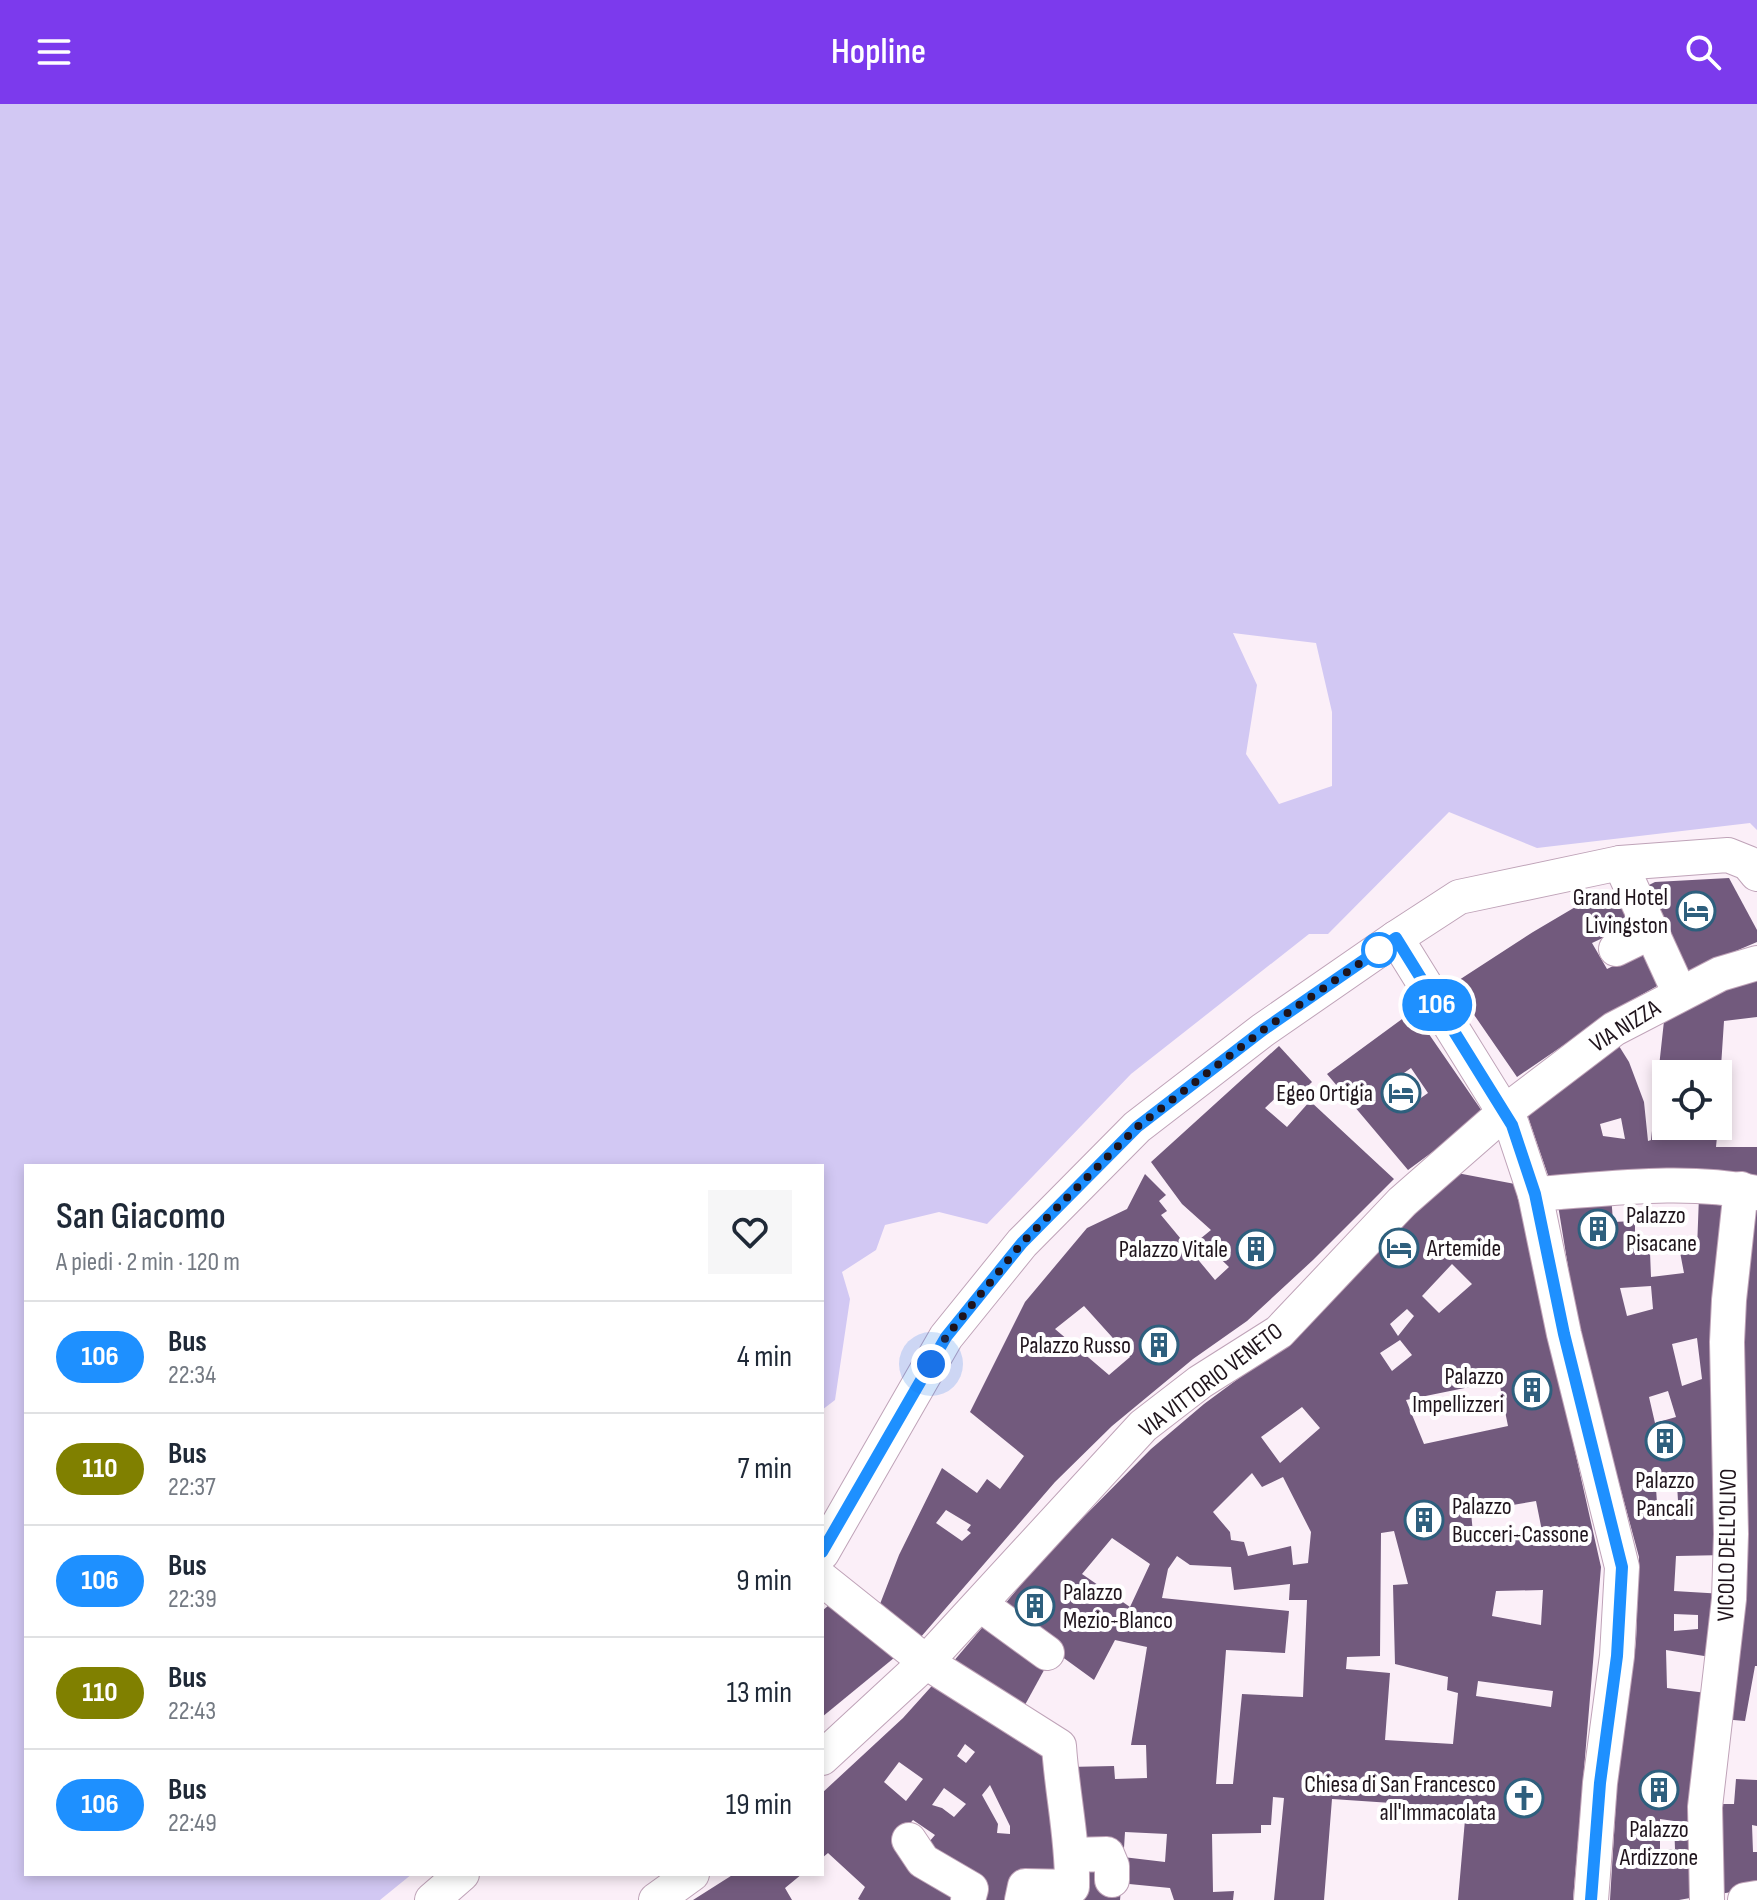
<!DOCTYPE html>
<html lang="it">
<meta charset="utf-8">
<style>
:root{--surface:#fff;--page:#f6f6f7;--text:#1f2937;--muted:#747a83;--line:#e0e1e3;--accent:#7c3aed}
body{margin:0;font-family:"Sofia Sans Condensed",sans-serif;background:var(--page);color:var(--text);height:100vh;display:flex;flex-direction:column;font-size:30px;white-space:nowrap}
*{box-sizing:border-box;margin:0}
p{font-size:26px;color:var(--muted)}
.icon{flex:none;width:44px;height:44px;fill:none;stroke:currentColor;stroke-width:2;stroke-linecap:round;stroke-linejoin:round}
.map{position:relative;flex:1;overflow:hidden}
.details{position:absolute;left:24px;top:1060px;width:800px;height:712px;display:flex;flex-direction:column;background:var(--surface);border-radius:0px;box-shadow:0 4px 12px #0003}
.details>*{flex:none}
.badge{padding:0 16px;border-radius:26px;font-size:28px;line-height:52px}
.buttons{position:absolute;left:1652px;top:956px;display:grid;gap:16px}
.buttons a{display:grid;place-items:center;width:80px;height:80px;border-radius:0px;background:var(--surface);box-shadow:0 4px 12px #0003;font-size:40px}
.you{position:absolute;width:40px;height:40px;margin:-20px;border:6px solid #fff;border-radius:50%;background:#1a73e8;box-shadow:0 0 0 12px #1a73e833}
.map>.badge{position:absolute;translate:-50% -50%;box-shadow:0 0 0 4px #fff}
.round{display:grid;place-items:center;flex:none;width:84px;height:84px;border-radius:0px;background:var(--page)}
.head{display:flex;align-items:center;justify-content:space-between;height:136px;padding:0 32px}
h1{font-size:38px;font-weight:600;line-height:60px}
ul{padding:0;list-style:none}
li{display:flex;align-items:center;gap:24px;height:112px;padding:0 32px;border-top:2px solid var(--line)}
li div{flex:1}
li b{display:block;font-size:30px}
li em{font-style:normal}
li .badge{min-width:88px;font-weight:700;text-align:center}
header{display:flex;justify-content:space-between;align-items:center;height:104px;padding:0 32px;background:var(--accent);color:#fff;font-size:36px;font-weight:600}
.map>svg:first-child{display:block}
</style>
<header><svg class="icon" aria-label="menu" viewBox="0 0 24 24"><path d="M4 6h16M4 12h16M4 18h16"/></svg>Hopline<svg class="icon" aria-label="search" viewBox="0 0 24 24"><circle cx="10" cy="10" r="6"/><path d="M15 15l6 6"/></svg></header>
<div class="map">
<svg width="1757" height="1796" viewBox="0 0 1757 1796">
<rect width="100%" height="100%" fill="#fbeff8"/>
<!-- water -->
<path fill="#d2c8f3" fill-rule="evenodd" d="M0 0H1757V726L1750 719 1537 744 1449 708 1328 830H1309L1131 970 987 1120 939 1108 885 1121 876 1146 842 1168 850 1195 835 1296 822 1306V1062H26V1770H412L380 1796H0ZM1233 529 1316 539 1332 608V682L1279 700 1246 650 1257 581Z"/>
<!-- building -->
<g fill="#725a7d" fill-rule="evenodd">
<polygon points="1729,774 1757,826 1757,838 1677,872 1637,787 1655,778"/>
<polygon points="1627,787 1641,816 1592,839 1607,865 1650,844 1666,877 1618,904 1517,973 1459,889 1459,876 1533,828 1599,789"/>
<path d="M1757 877V913L1724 917 1720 978H1718V970H1666V1022H1718L1716 1043H1757V1082L1551 1080 1526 1007 1619 942 1629 958 1644 998 1648 1037 1651 1036 1664 917 1722 883ZM1621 1014 1625 1035 1603 1032 1600 1020Z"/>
<path d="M1413 907 1484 1010 1408 1066 1327 970ZM1411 964 1428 989 1405 1005 1387 981Z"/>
<path d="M1279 942 1312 978 1294 995 1285 985 1265 1004 1287 1023 1310 997 1394 1075 1313 1156 1247 1217 1193 1255 1112 1322 1055 1378 920 1534 880 1500 899 1451 942 1364 977 1389 987 1375 1000 1385 1024 1352 970 1308 1025 1198 1087 1124 1127 1105 1145 1070 1166 1091 1159 1097 1167 1107 1161 1111 1215 1176 1229 1163 1200 1135 1211 1126 1182 1100 1151 1058ZM1084 1202 1130 1253 1109 1271 1055 1225ZM946 1406 971 1421 967 1426 971 1429 962 1437 936 1419Z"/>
<path d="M1457 1069 1515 1080 1601 1463 1573 1796H1458L1466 1704 1332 1695 1324 1796H1274L1284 1694 1273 1693 1271 1721H1261V1729L1212 1730 1213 1788 1234 1787 1233 1796H1174L1170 1784 1119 1779 1123 1753 1165 1758 1167 1730 1125 1728 1124 1744 1083 1745 1068 1663 1114 1662 1115 1675 1147 1674 1146 1641H1131L1147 1543 1115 1536 1094 1576 999 1507 1044 1453 1151 1345 1204 1300 1292 1235 1362 1162ZM1452 1160 1472 1180 1439 1209 1422 1192ZM1407 1205 1414 1212 1398 1232 1390 1220ZM1400 1236 1412 1251 1392 1267 1380 1249ZM1499 1277 1508 1322 1424 1340 1406 1296ZM1302 1303 1320 1324 1280 1359 1261 1333ZM1252 1369 1262 1383 1283 1373 1311 1428 1308 1459 1293 1461 1291 1442 1248 1452 1244 1438 1231 1436 1230 1428 1213 1408ZM1536 1397 1543 1432 1526 1434 1525 1428 1500 1431V1437L1474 1440 1471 1408ZM1394 1427 1408 1480 1393 1481 1395 1560 1448 1573 1447 1586 1458 1589 1453 1640 1385 1636 1390 1569 1346 1565 1347 1553 1380 1552 1381 1429ZM1112 1434 1150 1460 1130 1503 1082 1470ZM1177 1452 1190 1461 1231 1463 1234 1486 1290 1480 1289 1496H1307L1303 1593 1242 1590 1233 1680H1216L1226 1546 1285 1549 1289 1507 1162 1494 1168 1465ZM1543 1486 1541 1521 1492 1512 1496 1487ZM1478 1577 1553 1587 1551 1603 1476 1592Z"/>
<path d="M1611 1090 1613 1118 1635 1117V1151L1650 1148 1651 1173 1684 1169 1680 1148 1697 1145 1699 1092 1731 1093 1726 1451 1676 1452 1674 1487 1724 1490 1717 1554 1666 1546 1667 1584 1714 1590 1701 1792 1679 1796H1610L1617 1681 1636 1538 1639 1453 1579 1230 1557 1095ZM1651 1182 1653 1205 1627 1212 1620 1184ZM1697 1234 1702 1275 1682 1282 1672 1240ZM1668 1287 1676 1313 1655 1319 1649 1293ZM1677 1380 1679 1414 1658 1415 1656 1384ZM1674 1510 1698 1511V1525L1674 1527ZM1660 1715 1674 1717 1675 1745 1660 1746Z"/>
<polygon points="1757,1097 1757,1562 1755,1562 1745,1617 1722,1615 1734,1225"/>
<polygon points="829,1501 900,1549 822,1613 822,1507"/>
<polygon points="992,1512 1049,1557 1020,1610 947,1565"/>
<path d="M939 1574 1054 1648 1065 1778 1013 1796H972L923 1745 935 1731 913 1716 894 1737 962 1796H860L858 1795 865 1783 828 1749 822 1754V1689L903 1614ZM965 1640 975 1648 966 1659 957 1652ZM899 1658 923 1675 906 1697 884 1678ZM990 1681 1010 1722V1730L997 1729 998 1720 982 1691ZM944 1684 966 1700 954 1713 942 1704 932 1701Z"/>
<polygon points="1736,1675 1757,1676 1757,1722 1752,1721 1753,1748 1757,1748 1757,1784 1713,1791 1711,1700 1734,1700"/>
<polygon points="1083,1758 1121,1786 1120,1796 1029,1796"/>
<polygon points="734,1770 802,1770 785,1784 792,1796 693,1796"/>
</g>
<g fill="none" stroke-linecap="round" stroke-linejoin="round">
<defs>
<g id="minor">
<polyline points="1620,759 1680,890"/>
<polyline points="1396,834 1512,1021 1535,1090 1564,1230 1622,1463 1617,1552 1600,1679 1591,1796"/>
<polyline points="1616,845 1651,828"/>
<path d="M1535 1090C1608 1085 1685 1074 1757 1089"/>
<polyline points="822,1449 946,1233 1022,1139 1137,1023 1263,926 1396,834 1459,793 1620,759 1728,751 1748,759 1757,770"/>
<path d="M822 1475 926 1558 1059 1642C1062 1689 1073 1736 1072 1783L1025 1782 1022 1796"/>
<polyline points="981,1501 1047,1549"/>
<polyline points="822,1654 926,1558 1143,1322 1200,1278 1279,1228 1402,1098 1506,1007 1614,925 1720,870 1757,859"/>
<polyline points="909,1736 923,1757 971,1785 968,1796"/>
<polyline points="1072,1751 1107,1750 1112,1762 1112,1776"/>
<polyline points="432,1796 462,1770"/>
<polyline points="656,1796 692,1770"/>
<polyline points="1707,1796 1705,1703 1729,1495 1731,1430 1727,1238 1729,1196 1741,1085"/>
<polyline points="1745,1796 1757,1794"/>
</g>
</defs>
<!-- minor casing -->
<use href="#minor" stroke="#bfa3b8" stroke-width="36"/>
<!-- minor -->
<use href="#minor" stroke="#fff" stroke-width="34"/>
</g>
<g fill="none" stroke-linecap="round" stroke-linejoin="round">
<defs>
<polyline id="line" points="822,1448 946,1233 1022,1139 1137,1023 1263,926 1396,834 1512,1021 1535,1090 1564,1230 1622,1463 1617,1552 1600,1679 1591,1796"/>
</defs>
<!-- line casing -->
<use href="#line" stroke="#fff" stroke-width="18"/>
<!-- line -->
<use href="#line" stroke="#1e90ff" stroke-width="12"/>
<!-- walk -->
<polyline stroke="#1f141c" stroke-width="8" stroke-dasharray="0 14.4" points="931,1260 946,1233 1022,1139 1137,1023 1263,926 1379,846"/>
</g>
<!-- icons -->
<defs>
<symbol id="hotel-ring" viewBox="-11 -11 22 22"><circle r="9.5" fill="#fff" stroke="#2e5f7d" stroke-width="1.5"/><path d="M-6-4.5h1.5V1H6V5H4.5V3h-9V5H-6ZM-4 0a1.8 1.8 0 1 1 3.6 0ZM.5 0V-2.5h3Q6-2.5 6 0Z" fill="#2e5f7d"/></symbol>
<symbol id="building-ring" viewBox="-11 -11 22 22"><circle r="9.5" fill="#fff" stroke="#2e5f7d" stroke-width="1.5"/><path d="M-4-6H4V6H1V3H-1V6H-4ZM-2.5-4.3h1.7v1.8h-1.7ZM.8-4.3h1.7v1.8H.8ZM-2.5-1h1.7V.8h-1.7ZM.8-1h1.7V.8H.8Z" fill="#2e5f7d"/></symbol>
<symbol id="church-ring" viewBox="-11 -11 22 22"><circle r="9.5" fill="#fff" stroke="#2e5f7d" stroke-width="1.5"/><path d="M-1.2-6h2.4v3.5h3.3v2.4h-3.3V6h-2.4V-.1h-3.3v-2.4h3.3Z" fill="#2e5f7d"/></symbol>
</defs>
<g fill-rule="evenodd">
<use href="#hotel-ring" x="1674" y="785" width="44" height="44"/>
<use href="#hotel-ring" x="1379" y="967" width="44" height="44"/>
<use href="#building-ring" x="1576" y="1103" width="44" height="44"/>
<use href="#hotel-ring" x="1377" y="1122" width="44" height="44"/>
<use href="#building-ring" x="1234" y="1123" width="44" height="44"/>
<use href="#building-ring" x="1137" y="1219" width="44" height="44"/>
<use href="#building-ring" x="1510" y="1264" width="44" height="44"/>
<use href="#building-ring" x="1643" y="1315" width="44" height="44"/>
<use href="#building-ring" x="1402" y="1394" width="44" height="44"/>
<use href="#building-ring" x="1013" y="1480" width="44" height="44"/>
<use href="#building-ring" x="1637" y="1664" width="44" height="44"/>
<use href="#church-ring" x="1502" y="1672" width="44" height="44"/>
</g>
<!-- markers -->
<circle fill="#fff" stroke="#1e90ff" stroke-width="4" cx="1379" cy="846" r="16"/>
<g text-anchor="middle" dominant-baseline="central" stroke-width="8" stroke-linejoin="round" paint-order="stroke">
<!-- poi labels -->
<g font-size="24" fill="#1f141c" stroke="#fff" text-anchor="end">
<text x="1668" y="793">Grand Hotel<tspan x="1668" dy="28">Livingston</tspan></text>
<text x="1373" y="989">Egeo Ortigia</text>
<text x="1626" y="1111" text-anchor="start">Palazzo<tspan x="1626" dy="28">Pisacane</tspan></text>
<text x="1427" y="1144" text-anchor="start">Artemide</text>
<text x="1228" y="1145">Palazzo Vitale</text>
<text x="1131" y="1241">Palazzo Russo</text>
<text x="1504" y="1272">Palazzo<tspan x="1504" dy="28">Impellizzeri</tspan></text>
<text x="1665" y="1376" text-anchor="middle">Palazzo<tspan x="1665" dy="28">Pancali</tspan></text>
<text x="1452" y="1402" text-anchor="start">Palazzo<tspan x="1452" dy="28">Bucceri-Cassone</tspan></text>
<text x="1063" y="1488" text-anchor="start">Palazzo<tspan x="1063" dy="28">Mezio-Blanco</tspan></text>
<text x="1496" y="1680">Chiesa di San Francesco<tspan x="1496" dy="28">all'Immacolata</tspan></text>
<text x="1659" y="1725" text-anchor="middle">Palazzo<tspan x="1659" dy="28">Ardizzone</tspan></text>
</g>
<!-- street labels -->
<g font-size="24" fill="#1f141c" stroke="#fff">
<text transform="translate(1625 922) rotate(-32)">VIA NIZZA</text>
<text transform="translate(1211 1276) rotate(-37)">VIA VITTORIO VENETO</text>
<text transform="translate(1727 1441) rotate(-89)">VICOLO DELL'OLIVO</text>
</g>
</g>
</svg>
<div class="buttons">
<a><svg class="icon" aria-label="locate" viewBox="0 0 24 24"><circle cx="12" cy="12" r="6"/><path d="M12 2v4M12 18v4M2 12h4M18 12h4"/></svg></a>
</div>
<div class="you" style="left:931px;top:1260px"></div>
<b class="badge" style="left:1437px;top:901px;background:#1e90ff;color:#fff">106</b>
<section class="details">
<div class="head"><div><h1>San Giacomo</h1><p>A piedi · 2 min · 120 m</p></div><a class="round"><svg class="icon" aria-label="heart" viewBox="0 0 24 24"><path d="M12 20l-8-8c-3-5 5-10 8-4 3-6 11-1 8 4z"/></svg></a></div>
<ul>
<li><span class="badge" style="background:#1e90ff;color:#fff">106</span><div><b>Bus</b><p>22:34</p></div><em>4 min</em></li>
<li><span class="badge" style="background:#808000;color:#fff">110</span><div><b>Bus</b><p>22:37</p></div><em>7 min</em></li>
<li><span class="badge" style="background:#1e90ff;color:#fff">106</span><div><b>Bus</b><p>22:39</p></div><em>9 min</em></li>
<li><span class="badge" style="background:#808000;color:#fff">110</span><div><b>Bus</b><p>22:43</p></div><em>13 min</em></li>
<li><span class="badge" style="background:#1e90ff;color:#fff">106</span><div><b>Bus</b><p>22:49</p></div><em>19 min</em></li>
</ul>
</section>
</div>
